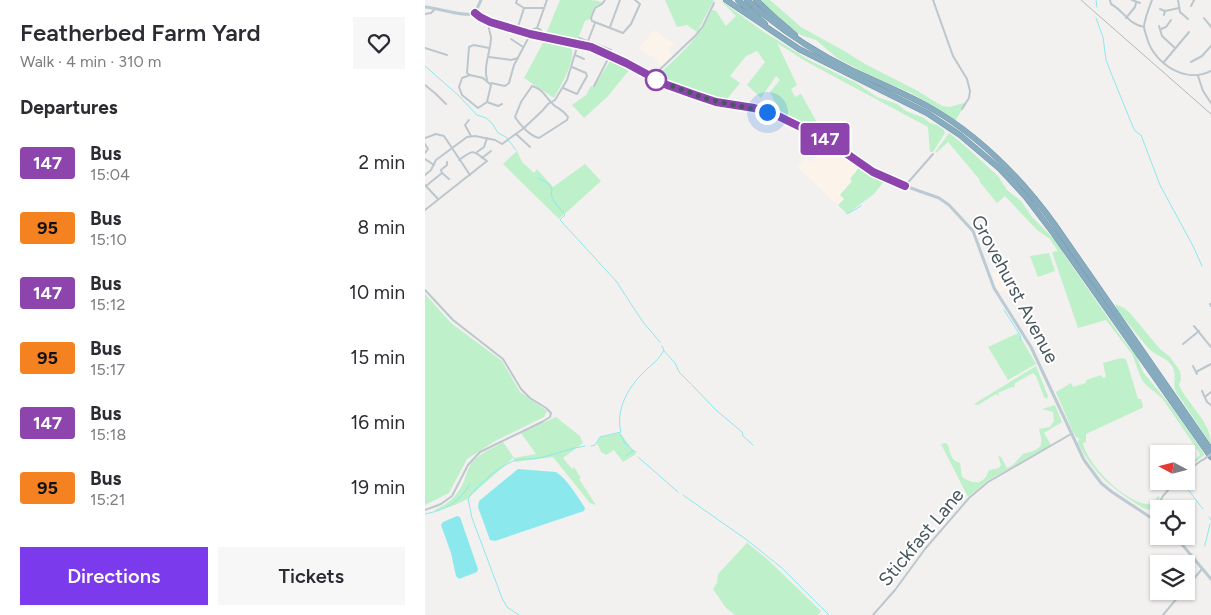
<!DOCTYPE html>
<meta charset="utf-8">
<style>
:root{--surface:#fff;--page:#f7f7f7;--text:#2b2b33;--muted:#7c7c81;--accent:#7c3aed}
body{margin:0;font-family:Figtree,sans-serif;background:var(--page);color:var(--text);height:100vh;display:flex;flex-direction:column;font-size:19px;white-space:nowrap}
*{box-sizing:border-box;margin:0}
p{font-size:16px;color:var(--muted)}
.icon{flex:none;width:28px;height:28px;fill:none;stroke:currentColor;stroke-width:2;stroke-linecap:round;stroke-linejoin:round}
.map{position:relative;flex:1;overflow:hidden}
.drawer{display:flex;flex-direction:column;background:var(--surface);width:425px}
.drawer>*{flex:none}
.badge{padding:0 10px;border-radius:4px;font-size:18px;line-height:32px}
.needle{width:32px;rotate:277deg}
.controls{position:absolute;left:725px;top:445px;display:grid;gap:10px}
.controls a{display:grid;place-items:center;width:45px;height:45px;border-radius:0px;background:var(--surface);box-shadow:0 1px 4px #0004;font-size:25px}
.you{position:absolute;width:25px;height:25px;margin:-12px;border:4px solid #fff;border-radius:50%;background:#1a73e8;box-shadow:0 0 0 8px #1a73e833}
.map>.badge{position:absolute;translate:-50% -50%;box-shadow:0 0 0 2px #fff}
h2{padding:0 20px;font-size:19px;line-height:45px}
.round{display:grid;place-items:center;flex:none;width:52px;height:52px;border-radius:0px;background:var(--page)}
.head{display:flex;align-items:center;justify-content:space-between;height:85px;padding:0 20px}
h1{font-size:24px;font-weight:600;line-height:38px}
.primary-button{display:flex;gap:10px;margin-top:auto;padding:10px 20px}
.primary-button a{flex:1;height:58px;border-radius:0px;background:var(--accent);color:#fff;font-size:20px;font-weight:600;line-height:58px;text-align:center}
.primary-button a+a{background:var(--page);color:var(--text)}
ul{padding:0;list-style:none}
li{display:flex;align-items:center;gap:15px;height:65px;padding:0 20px}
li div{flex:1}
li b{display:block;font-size:19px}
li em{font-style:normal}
li .badge{min-width:55px;font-weight:700;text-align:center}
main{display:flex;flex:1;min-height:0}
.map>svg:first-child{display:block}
</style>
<main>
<section class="drawer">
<div class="head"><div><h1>Featherbed Farm Yard</h1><p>Walk · 4 min · 310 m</p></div><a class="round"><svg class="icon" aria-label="heart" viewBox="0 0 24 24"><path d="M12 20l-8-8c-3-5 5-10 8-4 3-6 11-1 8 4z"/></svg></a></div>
<h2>Departures</h2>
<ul>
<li><span class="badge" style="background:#8e44ad;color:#fff">147</span><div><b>Bus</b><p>15:04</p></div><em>2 min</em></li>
<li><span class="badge" style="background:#f58220;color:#111">95</span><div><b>Bus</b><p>15:10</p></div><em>8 min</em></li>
<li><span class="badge" style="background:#8e44ad;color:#fff">147</span><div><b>Bus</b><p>15:12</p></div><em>10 min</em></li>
<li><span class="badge" style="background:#f58220;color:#111">95</span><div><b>Bus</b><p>15:17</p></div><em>15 min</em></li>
<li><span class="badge" style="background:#8e44ad;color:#fff">147</span><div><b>Bus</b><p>15:18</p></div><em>16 min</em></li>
<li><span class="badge" style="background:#f58220;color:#111">95</span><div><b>Bus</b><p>15:21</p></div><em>19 min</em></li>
</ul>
<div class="primary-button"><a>Directions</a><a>Tickets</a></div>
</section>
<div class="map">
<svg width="786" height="615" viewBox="0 0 786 615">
<rect width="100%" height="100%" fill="#f3f0f0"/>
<!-- commercial -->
<g fill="#fcf4ea">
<polygon points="229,30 249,44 243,51 249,56 236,66 227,55 225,56 214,48"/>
<polygon points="402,144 410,147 436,166 425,179 427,181 415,195 419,199 413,205 372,167 380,157 386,162"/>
<polygon points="578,270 586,284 583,289 575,292 571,287 567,273"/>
</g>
<!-- green -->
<g fill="#bef0ca">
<polygon points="135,0 166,0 168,1 168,0 177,2 179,0 176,4 169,7 165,19 160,21 152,41 121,34"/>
<polygon points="240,0 289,0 272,32 262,25 252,27"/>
<path d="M295 0 336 30 384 60 431 83 452 97 472 104 481 111 499 118 505 123 512 125 519 130 520 133 508 152H505L503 127 382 62 352 43 372 85 366 89 370 97 376 94 398 133 355 113 345 92 355 80 351 76 336 98 322 85 340 62 332 51 321 56 305 76 315 83 301 100 273 93 235 77V73C258 52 274 38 287 10L291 11 301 26 311 16Z"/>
<polygon points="335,0 345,0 376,27 421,52 440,64 491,90 517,106 525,107 542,102 530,121 505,104 486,93 442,74 412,58 391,40 376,35 367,29"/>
<path d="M119 41 146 45C152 59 136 85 129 98L99 78Z"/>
<polygon points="185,61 205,69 183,96 159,118 147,105 161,95 166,86 169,87"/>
<polygon points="524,133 539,145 573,176 582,190 596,201 607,217 634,244 638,253 699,341 711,355 718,372 745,405 778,452 779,455 761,470 761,466 775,455 774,452 737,398 720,384 716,378 707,354 681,320 653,328 627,252 633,251 625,239 612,230 580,196 572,203 554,181 555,180 523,142 511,153 510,152"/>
<polygon points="92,151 97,162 109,173 112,169 128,187 160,164 176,181 134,219 78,164"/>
<polygon points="435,166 460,180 449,194 422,214 413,205 419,199 415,195 427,181 425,179"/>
<polygon points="624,253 630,271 613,277 605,256"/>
<polygon points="0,294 26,323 77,361 95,392 122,411 119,417 70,441 42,459 24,493 0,505"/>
<path d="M690 304 699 308 705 313 735 349 745 357 755 371 756 379 754 385C763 405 786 422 786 444L751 392C747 384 752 376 748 368 743 357 730 356 723 348L693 311Z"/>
<polygon points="593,333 611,364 583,380 563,347"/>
<path d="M696 358 701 359 713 399H716L718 406 717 408 661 434V442L658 443C662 465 704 507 727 504L733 496 735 497 733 502 725 510 718 508C687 488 670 476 653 443L654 438 651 437 648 432 631 392 646 383 648 387 661 383V380L676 375 678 378 681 377 678 363Z"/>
<polygon points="611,366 623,396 622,399 619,397 611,376 608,373 590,383 589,388 587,387 573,393 574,396 571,394 553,405 549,404"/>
<path d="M630 405 637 422 619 433 626 445 562 481 543 497 516 444 521 443 523 445C526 454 525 460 535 463L537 477C549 485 559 485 564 470L574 468 576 465 573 456 576 457 582 468 588 465 598 454C606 452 619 450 616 438 616 435 614 432 614 429L625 427 629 421 628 412 617 409Z"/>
<path d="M131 417 155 436 158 443 138 458 147 469 149 467 156 478 154 479 171 505 165 503 128 457 90 462 88 458 42 499 30 505 12 511 9 510C24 504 35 494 40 478 42 473 43 468 46 464 54 453 68 448 78 442L89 458 111 454 96 433Z"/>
<polygon points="195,433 211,454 198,462 189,450 181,455 176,452 172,443 175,437"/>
<polygon points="321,542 342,559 396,611 393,615 310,615 301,608 288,589 292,583 293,574 321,544"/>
</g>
<!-- water -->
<g fill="#8be9ed">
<path d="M93 469 131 472C143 480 152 496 160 508L159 511 70 541 65 540 53 507 54 501Z"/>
<polygon points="32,516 35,517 53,569 52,572 34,579 31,576 26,553 16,525 18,522"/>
</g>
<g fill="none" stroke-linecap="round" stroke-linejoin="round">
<!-- stream -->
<g stroke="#8be9ed" stroke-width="1">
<polyline points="671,0 672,7"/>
<polyline points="671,18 678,37 681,60 686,73 708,127 710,131 716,135 735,185 768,246 777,266"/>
<polyline points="0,66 33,95 52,115 61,118 67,123 73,133 81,137 91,150"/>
<polyline points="113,178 124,184 127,190 126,195 131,204 140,215 135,220 191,281 218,322 235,342"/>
<polyline points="422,214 436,206"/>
<polyline points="579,310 595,335 596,340"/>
<polyline points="239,351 250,363 254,372 266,384"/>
<polyline points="267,385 291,410 317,432 318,436 328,445"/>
<polyline points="195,434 200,443 204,447"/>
<path d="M166 446 170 445 175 437 196 432C190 409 204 386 220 371 228 363 233 361 239 350L237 346"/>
<polyline points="206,449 211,452"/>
<polyline points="201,456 208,451"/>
<polyline points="213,457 253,492"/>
<polyline points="758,483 778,509"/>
<polyline points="258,495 322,540 357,568 404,615"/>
<path d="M0 514C21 510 34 502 45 484"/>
<polyline points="784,517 786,520"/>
<polyline points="780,546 780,542 781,541 785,524"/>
<path d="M94 615 82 607 77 598 47 518 43 499C51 486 76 465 91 460 100 458 109 460 118 457 132 454 145 448 160 446"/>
</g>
<defs>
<g id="highway">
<polyline points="301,0 374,49 502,113 535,135 575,169 600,196 629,234 786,457"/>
<polyline points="313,0 340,24"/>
<path d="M322 0C354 29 389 52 428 71 454 83 479 93 504 107 555 136 596 178 630 225L786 450"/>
<polyline points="331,0 348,16 370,35"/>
</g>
</defs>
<!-- highway casing -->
<use href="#highway" stroke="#7397ab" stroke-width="6"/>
<!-- street -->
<g stroke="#bcc7cd" stroke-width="2">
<polyline points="92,0 91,3 99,8 118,8"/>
<polyline points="180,0 177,4 170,8 166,18 167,21 198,33 206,24 215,4 210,0"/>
<polyline points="508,0 528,56 542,79 545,91 544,98 537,109"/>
<path d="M685 0 686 4C699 11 703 24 719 27"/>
<polyline points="707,0 715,3"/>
<path d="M727 0C724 8 720 18 719 26 719 29 721 35 722 38 729 64 761 84 786 71"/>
<polyline points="753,0 755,12 763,19"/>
<polyline points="766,6 769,0"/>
<polyline points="735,9 740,11 739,15"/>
<polyline points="740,11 754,8"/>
<polyline points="0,14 6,13 9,10"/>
<polyline points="701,18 710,7 711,3"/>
<polyline points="779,18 786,27"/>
<polyline points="734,26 737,36 750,48"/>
<polyline points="185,27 195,0"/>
<polyline points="100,28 106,30 112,28 116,30"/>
<polyline points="112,28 122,0"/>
<polyline points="736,29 741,27 746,20"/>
<polyline points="92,30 99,8"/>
<polyline points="154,38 186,50"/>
<polyline points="86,39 98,47"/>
<polyline points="161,46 170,23"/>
<polyline points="0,48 22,55"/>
<polyline points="150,55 159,59"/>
<polyline points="64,57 86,60 93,58"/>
<polyline points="739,62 764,32"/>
<polyline points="766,62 777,56 786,46"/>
<polygon points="45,75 58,78 66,85 62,102 53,108 37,95 34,87 37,78"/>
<polyline points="45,75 42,73 44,47 49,45 64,48"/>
<polyline points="773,76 778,91 786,103"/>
<polyline points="227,77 271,35 278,26 289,3"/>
<path d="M62 80C58 66 66 51 66 37 65 31 62 28 65 22"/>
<polyline points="66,83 80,86 84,83 89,65 105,35"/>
<polyline points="0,85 11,94 21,104"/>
<path d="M107 86C119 89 121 99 130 106 136 110 139 111 143 117L142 120 114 138C105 136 95 125 90 117L96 102Z"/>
<polyline points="169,86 184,57"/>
<polyline points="138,88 152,94 162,76 161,73 147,67"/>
<polyline points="62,102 73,106 77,104"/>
<polyline points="44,120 40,125 46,136"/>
<polyline points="91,134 105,147"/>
<polyline points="0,138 11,134 19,136 45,175"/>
<polyline points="0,144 3,149 0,153"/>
<polyline points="52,152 59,147 62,138"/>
<polyline points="57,158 66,151"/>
<polyline points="0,159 9,165"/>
<polyline points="17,173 16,170 22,165 22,162"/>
<polyline points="0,175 6,170 11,160 42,137 50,136 70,140 77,144 99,128 118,110 123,104 130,100 142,80 153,44"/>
<polyline points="0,185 13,199"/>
<polyline points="1,186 17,173 24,179"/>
<polyline points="480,186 508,154"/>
<path d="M0 210 62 161C48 151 50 148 34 160"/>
<polyline points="0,290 28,320 78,359 96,389 105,398 121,408 126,413 125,417 117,422 55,452 43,465 27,496 16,504 0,510"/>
<polyline points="785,304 786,306"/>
<polyline points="769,326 786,347"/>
<polyline points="758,344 774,331"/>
<polyline points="768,366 772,374"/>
<polyline points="771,372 786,364"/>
<polyline points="777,391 782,402 786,405"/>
<polyline points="780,397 786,392"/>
<polyline points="761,472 777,460"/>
<polyline points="726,517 738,496 751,481"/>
<polyline points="761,588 777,569"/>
<polyline points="448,615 470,590 500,549 544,498 563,482 646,434"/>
<polyline points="738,615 758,591"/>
</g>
<!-- secondary -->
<g stroke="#bccad2" stroke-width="3">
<path d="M0 7C13 8 42 18 50 13"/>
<polyline points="50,13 55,17 65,22 105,34 166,47 201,63 242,85 282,99 329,108 353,116 402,140 448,172 480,186 514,198 524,205 548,231 569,288 606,347 659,460 676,483 687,492 734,523"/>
<polyline points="50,13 56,0"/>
<polyline points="162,47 174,52"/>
<polyline points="750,536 786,579"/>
</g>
<!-- highway -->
<use href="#highway" stroke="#87acbf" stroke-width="5"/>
<!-- rail -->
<polyline stroke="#b2b7ba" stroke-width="1" points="656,0 786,114"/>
<!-- street-bridge -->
<polyline stroke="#bcc7cd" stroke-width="2" points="778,460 786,454"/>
</g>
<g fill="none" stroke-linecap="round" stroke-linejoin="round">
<defs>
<polyline id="line" points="50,13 55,17 65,22 105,34 166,47 201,63 242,85 273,96 291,102 329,108 353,116 402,140 448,172 480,186"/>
</defs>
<!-- line casing -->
<use href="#line" stroke="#fff" stroke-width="11"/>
<!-- line -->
<use href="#line" stroke="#8e44ad" stroke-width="8"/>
<!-- walk -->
<polyline stroke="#48575e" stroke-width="5" stroke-dasharray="0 9" points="231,80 282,99 342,112"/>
</g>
<!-- markers -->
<circle fill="#fff" stroke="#8e44ad" stroke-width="2.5" cx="231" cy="80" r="10"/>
<g text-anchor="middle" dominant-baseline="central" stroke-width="4" stroke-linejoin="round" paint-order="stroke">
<!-- street labels -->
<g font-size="19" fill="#48575e" stroke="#fff">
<text transform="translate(590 289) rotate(62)">Grovehurst Avenue</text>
<text transform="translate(496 537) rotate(-50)">Stickfast Lane</text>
</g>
</g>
</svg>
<div class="controls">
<a><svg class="needle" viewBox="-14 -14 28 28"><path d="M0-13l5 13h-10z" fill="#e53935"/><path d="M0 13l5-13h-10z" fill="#7c7c81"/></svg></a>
<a><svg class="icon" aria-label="locate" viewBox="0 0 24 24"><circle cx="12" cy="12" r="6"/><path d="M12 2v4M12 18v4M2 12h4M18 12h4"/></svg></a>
<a><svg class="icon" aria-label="layers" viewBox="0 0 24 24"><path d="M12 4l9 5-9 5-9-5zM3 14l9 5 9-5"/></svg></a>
</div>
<div class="you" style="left:342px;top:112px"></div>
<b class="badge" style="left:400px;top:139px;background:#8e44ad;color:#fff">147</b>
</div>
</main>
